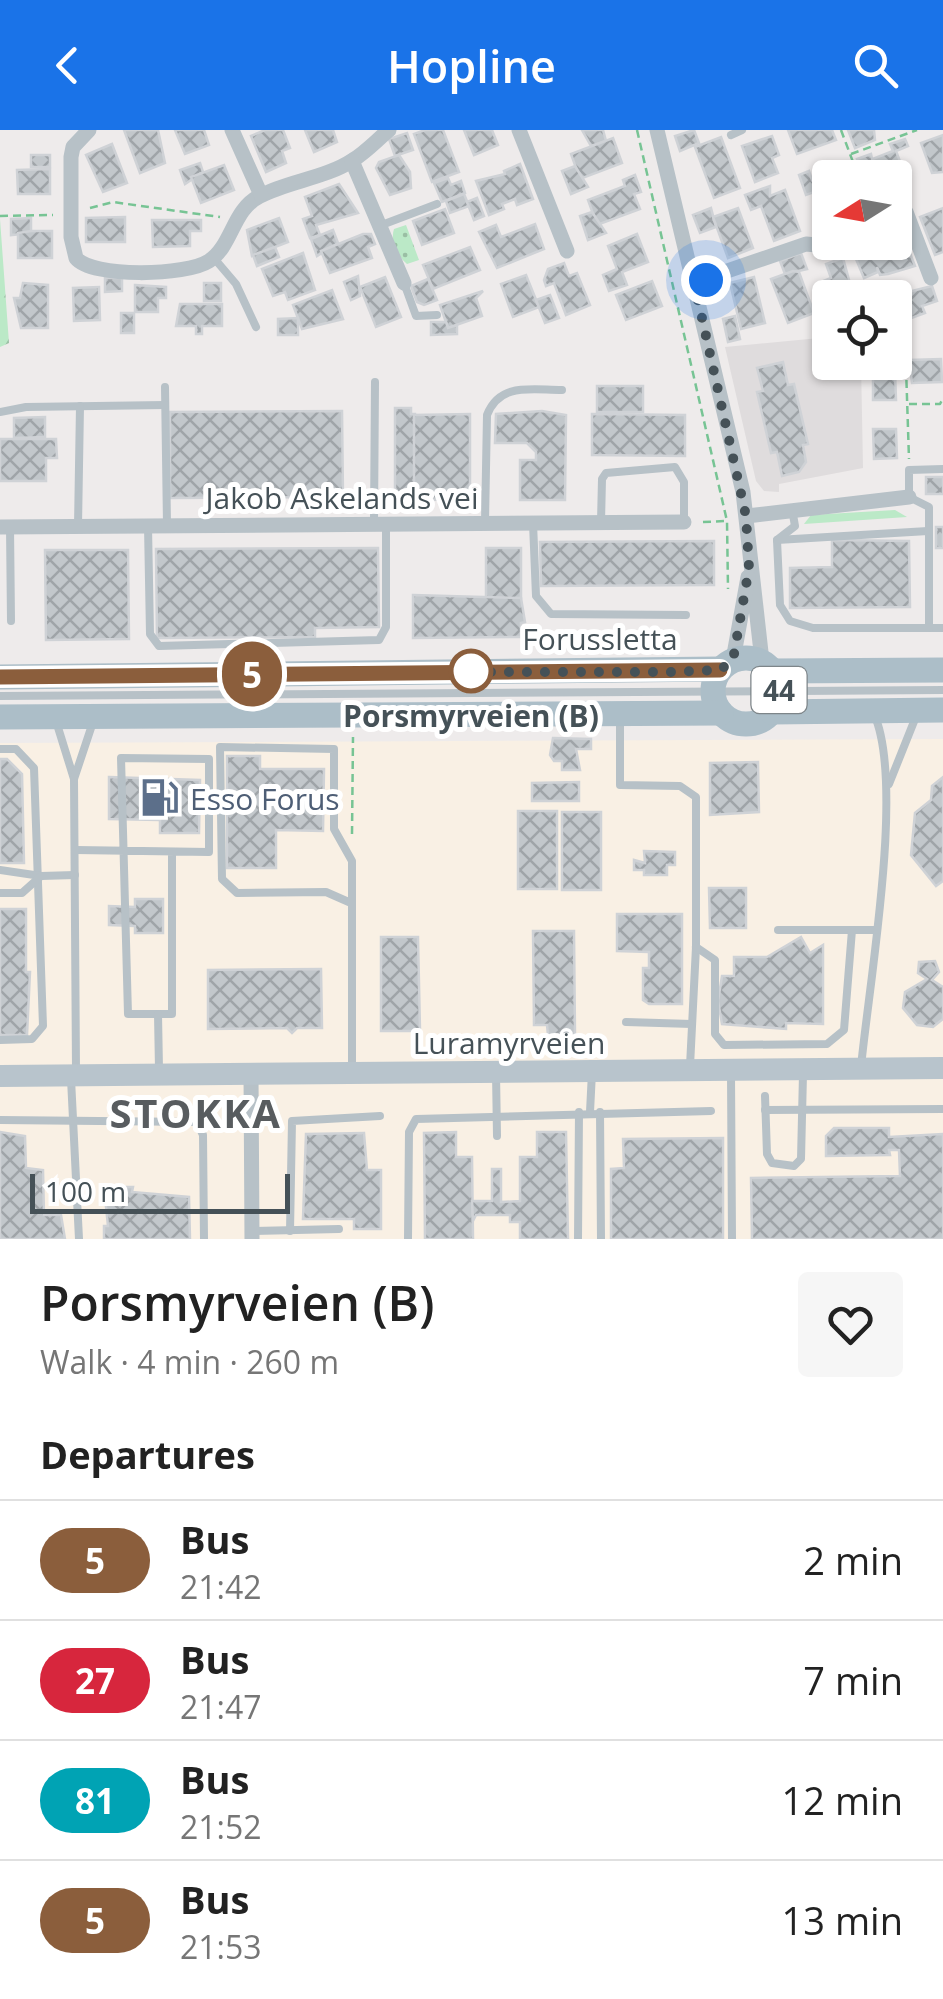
<!DOCTYPE html>
<meta charset="utf-8">
<style>
:root{--surface:#fff;--page:#f6f6f6;--text:#222;--muted:#767676;--line:#e0e0e0;--accent:#1a73e8}
body{margin:0;font-family:"Open Sans",sans-serif;background:var(--page);color:var(--text);height:100vh;display:flex;flex-direction:column;font-size:38px;white-space:nowrap}
*{box-sizing:border-box;margin:0}
p{font-size:32px;color:var(--muted)}
.icon{flex:none;width:55px;height:55px;fill:none;stroke:currentColor;stroke-width:2;stroke-linecap:round;stroke-linejoin:round}
.map{position:relative;height:1109px;overflow:hidden}
.details{display:flex;flex-direction:column;background:var(--surface);flex:1}
.details>*{flex:none}
.badge{padding:0 20px;border-radius:32px;font-size:35px;line-height:65px}
.needle{width:65px;rotate:259deg}
.controls{position:absolute;left:812px;top:30px;display:grid;gap:20px}
.controls a{display:grid;place-items:center;width:100px;height:100px;border-radius:10px;background:var(--surface);box-shadow:0 2px 8px #0004;font-size:50px}
.scale{position:absolute;left:30px;bottom:25px;width:260px;box-sizing:border-box;padding-left:10px;border:5px solid #455157;border-top:0;font-size:28px;line-height:35px;white-space:nowrap;color:#455157;-webkit-text-stroke:8px #fff;paint-order:stroke}
.you{position:absolute;width:50px;height:50px;margin:-25px;border:8px solid #fff;border-radius:50%;background:#1a73e8;box-shadow:0 0 0 15px #1a73e833}
.map>.badge{position:absolute;translate:-50% -50%;box-shadow:0 0 0 5px #fff}
h2{padding:0 40px;font-size:38px;line-height:90px}
.round{display:grid;place-items:center;flex:none;width:105px;height:105px;border-radius:10px;background:var(--page)}
.head{display:flex;align-items:center;justify-content:space-between;height:170px;padding:0 40px}
h1{font-size:48px;font-weight:600;line-height:75px}
ul{padding:0;list-style:none}
li{display:flex;align-items:center;gap:30px;height:120px;padding:0 40px;border-top:2px solid var(--line)}
li div{flex:1}
li b{display:block;font-size:38px}
li em{font-style:normal}
li .badge{min-width:110px;font-weight:700;text-align:center}
header{display:flex;justify-content:space-between;align-items:center;height:130px;padding:0 40px;background:var(--accent);color:#fff;font-size:45px;font-weight:600}
.map>svg:first-child{display:block}
</style>
<header><svg class="icon" aria-label="back" viewBox="0 0 24 24"><path d="M15 5l-7 7 7 7"/></svg>Hopline<svg class="icon" aria-label="search" viewBox="0 0 24 24"><circle cx="10" cy="10" r="6"/><path d="M15 15l6 6"/></svg></header>
<div class="map">
<svg width="943" height="1109" viewBox="0 0 943 1109">
<defs>
<pattern id="forest-firs" width="22" height="20" patternUnits="userSpaceOnUse" patternTransform="scale(2.5)"><rect width="22" height="20" fill="#bbe9c7"/><path d="M5 1l3.5 6h-7zM16 11l3.5 6h-7z" fill="#9abfa4"/></pattern>
<pattern id="park-dots" width="8" height="8" patternUnits="userSpaceOnUse" patternTransform="scale(2.5)"><rect width="8" height="8" fill="#bbe9c7"/><path d="M2 2h.1M6 6h.1" fill="none" stroke="#9abfa4" stroke-width="1.8" stroke-linecap="round"/></pattern>
<pattern id="building-cross-hatch" width="8" height="8" patternUnits="userSpaceOnUse" patternTransform="scale(2.5)"><rect width="8" height="8" fill="#c2c7cb"/><path d="M0 0l8 8M0 8l8-8" fill="none" stroke="#9fa4a8"/></pattern>
</defs>
<rect width="100%" height="100%" fill="#eeebeb"/>
<!-- commercial -->
<polygon fill="#f9f0e4" points="943,609 943,1109 0,1109 0,613"/>
<!-- education -->
<polygon fill="#dfdcdd" points="830,207 830,232 861,233 863,338 779,354 779,362 764,361 756,351 725,217"/>
<!-- grass -->
<polygon fill="#bbe9c7" points="895,380 907,387 804,394 811,385"/>
<!-- forest -->
<polygon fill="url(#forest-firs)" points="0,0 0,89 9,213 0,217"/>
<!-- park -->
<path fill="url(#park-dots)" d="M406 95 419 130 407 134C397 126 390 111 394 99Z"/>
<!-- building -->
<g fill="url(#building-cross-hatch)" stroke="#cfd2d6" stroke-width="2.5">
<polygon points="124,0 158,0 165,33 140,43"/>
<polygon points="175,0 204,0 209,15 185,24"/>
<polygon points="265,0 283,0 290,18 282,21 286,33 266,42 251,6"/>
<polygon points="305,0 333,0 337,12 314,22"/>
<polygon points="425,0 443,0 459,42 432,52 414,4"/>
<polygon points="464,0 492,0 498,15 474,25"/>
<polygon points="582,0 603,0 606,11 591,16"/>
<polygon points="694,0 699,13 680,21 675,6"/>
<polygon points="788,0 832,0 836,10 797,24"/>
<polygon points="848,0 874,0 875,10 855,18"/>
<polygon points="407,3 413,20 395,26 389,9"/>
<polygon points="943,5 943,42 932,43 921,13"/>
<polygon points="772,6 779,25 772,28 778,43 755,52 742,16"/>
<polygon points="721,7 740,58 714,68 695,17"/>
<polygon points="613,8 622,33 580,49 571,24"/>
<polygon points="905,9 908,16 896,21 909,55 895,60 895,48 876,48 870,30 893,21 890,14"/>
<polygon points="112,14 127,53 103,62 86,25"/>
<polygon points="871,24 875,43 864,47 857,29"/>
<rect x="31" y="25" width="19" height="12"/>
<polygon points="399,25 410,42 411,58 390,65 376,38 379,32"/>
<polygon points="200,33 203,42 185,54 180,40"/>
<polygon points="520,34 533,69 517,75 515,69 502,74 504,79 489,85 476,51 505,44 504,41"/>
<polygon points="224,35 234,60 201,73 191,47"/>
<polygon points="575,36 588,57 571,64 562,41"/>
<polygon points="844,38 847,48 830,48 830,75 821,78 814,62 806,65 799,45 809,41 812,50"/>
<polygon points="50,39 50,64 18,64 17,40"/>
<polygon points="635,45 641,62 634,64 640,79 597,95 588,70 625,56 623,50"/>
<polygon points="448,48 451,55 461,51 465,63 442,72 434,53"/>
<polygon points="339,54 358,83 316,95 320,105 310,108 303,89 312,86 305,67"/>
<polygon points="770,56 770,66 785,60 800,101 774,111 761,76 751,80 745,65"/>
<polygon points="464,64 469,76 450,83 446,71"/>
<polygon points="477,68 484,86 474,90 467,72"/>
<polygon points="711,78 716,97 700,103 693,85"/>
<polygon points="738,78 753,118 728,128 713,87"/>
<polygon points="943,78 943,122 935,125 920,87"/>
<polygon points="445,79 454,103 422,115 413,91"/>
<polygon points="592,82 606,103 588,110 580,86"/>
<polygon points="125,87 125,112 86,112 86,88"/>
<polygon points="31,88 31,103 11,105 11,89"/>
<polygon points="279,88 288,112 252,126 247,100"/>
<polygon points="152,90 201,90 201,101 190,101 190,116 153,117"/>
<polygon points="535,94 544,119 497,138 479,102 496,95 501,107"/>
<polygon points="333,100 338,113 317,126 311,109"/>
<polygon points="31,101 52,101 52,128 18,128 18,103"/>
<polygon points="363,104 371,104 375,114 368,117 372,128 330,143 321,121"/>
<polygon points="637,104 648,132 622,142 627,155 609,161 603,145 617,139 608,116"/>
<polygon points="896,108 904,108 915,136 888,144 880,145 877,137 878,142 864,148 856,129 873,126 870,117 895,112"/>
<polygon points="275,117 279,127 257,136 253,125"/>
<polygon points="470,117 480,140 433,159 423,135"/>
<polygon points="303,123 315,160 288,170 285,162 273,166 262,139"/>
<polygon points="801,123 807,139 785,144 780,131"/>
<polygon points="843,128 854,168 830,168 830,174 821,152 831,148 826,134"/>
<polygon points="564,133 569,146 577,143 590,175 566,185 554,153 546,156 544,150 548,139"/>
<polygon points="793,141 799,142 814,183 788,193 771,149"/>
<polygon points="526,145 539,177 513,187 501,154"/>
<polygon points="358,146 360,166 351,170 344,152"/>
<polygon points="385,147 401,187 376,197 360,157"/>
<polygon points="754,147 765,193 741,199 730,153"/>
<polygon points="105,148 122,148 122,161 105,162"/>
<polygon points="428,149 437,170 424,175 417,172 411,156"/>
<polygon points="652,151 662,176 626,190 616,165"/>
<polygon points="23,153 48,155 48,198 21,198 14,168 20,168"/>
<rect x="204" y="153" width="17" height="18"/>
<polygon points="135,155 166,157 166,168 158,168 158,182 135,182"/>
<polygon points="932,156 937,171 922,176 925,183 895,194 895,168 888,167"/>
<polygon points="99,157 100,190 74,191 73,158"/>
<polygon points="332,160 343,189 302,199 293,175"/>
<polygon points="483,161 476,168 482,186 448,198 440,175"/>
<polygon points="550,165 559,188 545,193 536,170"/>
<polygon points="180,174 222,174 222,196 202,196 202,204 196,204 196,196 176,196"/>
<rect x="121" y="183" width="13" height="20"/>
<polygon points="735,186 740,209 728,212 723,189"/>
<polygon points="298,188 298,205 278,205 278,189"/>
<polygon points="431,192 446,192 448,198 457,195 457,204 431,205"/>
<polygon points="941,229 942,252 912,253 909,230"/>
<polygon points="783,232 788,255 794,254 808,314 803,315 806,332 799,342 782,346 777,322 771,323 757,262 763,261 757,238"/>
<polygon points="873,238 895,241 896,270 873,270"/>
<rect x="597" y="256" width="46" height="26"/>
<polygon points="395,278 411,278 411,284 415,284 416,370 395,370"/>
<polygon points="342,281 343,367 170,368 170,282"/>
<polygon points="542,281 566,285 565,370 520,370 520,330 536,330 536,322 527,313 495,313 496,284"/>
<polygon points="470,284 470,369 427,370 427,363 414,363 414,285"/>
<polygon points="592,284 685,285 685,326 592,325"/>
<polygon points="45,287 45,307 14,308 14,288"/>
<polygon points="873,299 896,299 897,328 874,329"/>
<polygon points="0,309 56,309 57,328 46,328 46,351 0,351"/>
<rect x="926" y="347" width="17" height="17"/>
<rect x="936" y="397" width="7" height="21"/>
<polygon points="832,410 909,411 910,477 790,478 790,438 832,437"/>
<polygon points="714,411 714,455 541,456 540,412"/>
<polygon points="378,418 379,497 315,498 315,507 157,508 156,419"/>
<polygon points="486,418 521,418 521,468 486,469"/>
<polygon points="45,420 128,420 129,509 46,510"/>
<polygon points="413,465 521,468 525,492 521,493 521,507 413,508"/>
<polygon points="553,608 591,609 591,619 576,619 580,640 562,640 562,631 554,631 550,625"/>
<polygon points="227,626 260,626 260,639 324,639 323,701 276,700 276,738 227,738"/>
<polygon points="0,629 7,629 22,644 24,733 0,733"/>
<polygon points="758,632 759,682 710,685 710,633"/>
<polygon points="109,647 200,650 199,703 160,703 160,690 109,689"/>
<polygon points="943,647 943,751 936,756 911,725 915,683 931,670 932,656"/>
<polygon points="579,652 579,671 532,671 532,653"/>
<rect x="518" y="681" width="39" height="78"/>
<rect x="562" y="682" width="39" height="78"/>
<polygon points="644,721 675,722 675,735 667,735 667,745 644,745 644,740 634,740 634,730 645,733"/>
<polygon points="709,758 746,758 746,798 710,798"/>
<polygon points="135,769 163,769 163,803 135,803 135,796 109,795 109,776 135,777"/>
<polygon points="0,779 26,779 26,842 30,842 27,905 0,905"/>
<polygon points="617,784 682,784 682,874 649,874 643,870 643,838 649,838 649,822 617,821"/>
<polygon points="533,801 574,801 575,905 548,905 547,895 534,895"/>
<polygon points="381,807 418,807 420,901 381,901"/>
<polygon points="801,807 810,823 823,815 823,894 786,893 786,899 722,894 718,871 722,846 734,846 734,827 767,827"/>
<polygon points="935,831 939,842 932,850 943,857 943,889 933,897 917,895 903,878 905,862 927,849 918,843 919,832"/>
<polygon points="321,839 322,898 297,898 292,903 287,898 208,899 208,840"/>
<polygon points="834,998 889,998 889,1007 943,1004 943,1109 752,1109 751,1048 900,1046 899,1020 889,1020 890,1025 826,1026 826,1006"/>
<polygon points="0,1002 25,1006 26,1038 43,1040 44,1085 61,1085 65,1109 0,1109"/>
<polygon points="456,1002 456,1027 472,1027 473,1109 425,1109 424,1003"/>
<polygon points="537,1002 566,1002 568,1109 520,1109 520,1092 510,1092 510,1085 476,1085 473,1091 472,1071 492,1071 492,1039 501,1039 501,1072 520,1071 520,1027 537,1027"/>
<polygon points="364,1003 367,1040 381,1040 381,1099 354,1099 354,1089 303,1089 306,1004"/>
<polygon points="723,1008 723,1109 611,1109 611,1039 624,1038 623,1009"/>
<polygon points="104,1057 133,1057 132,1062 189,1067 190,1109 104,1109 104,1096 108,1096"/>
</g>
<g fill="none" stroke-linecap="round" stroke-linejoin="round">
<!-- path -->
<g stroke="#77c494" stroke-width="2.5" stroke-dasharray="8 5" stroke-linecap="butt">
<polyline points="637,0 727,391 728,459"/>
<polyline points="841,0 859,48"/>
<polyline points="851,24 917,0"/>
<polyline points="90,78 113,72 220,87"/>
<polyline points="0,86 53,85"/>
<polyline points="906,237 909,329"/>
<polyline points="909,274 940,274 943,268"/>
<polyline points="703,392 725,391"/>
<polyline points="352,704 353,607"/>
</g>
<!-- lane -->
<g stroke="#b7c1c7" stroke-width="8">
<polyline points="731,5 742,0"/>
<polyline points="379,96 437,74"/>
<polyline points="213,127 236,154 256,197"/>
<polyline points="404,153 416,186 437,185"/>
<polyline points="165,257 167,395"/>
<polyline points="0,282 26,277 165,275"/>
<polyline points="792,379 795,396 777,410 780,475 790,491 813,498 943,498"/>
<polyline points="374,392 375,252"/>
<path d="M485 392 487 285C500 252 531 260 562 260"/>
<polyline points="601,392 602,349 606,343 675,337 684,352 684,392"/>
<polyline points="533,393 536,466 551,484 686,485"/>
<polyline points="78,396 80,276"/>
<polyline points="148,396 150,504 159,516 379,510 386,497 386,396"/>
<polyline points="10,397 11,491"/>
<polyline points="777,410 928,401"/>
<polyline points="929,498 929,377 909,367 909,340 943,339"/>
<polyline points="0,566 943,560"/>
<polyline points="56,591 74,649"/>
<polyline points="620,596 620,655 680,656 696,667 696,817 690,936"/>
<polyline points="0,619 16,619 34,638 43,896 32,909 0,910"/>
<polyline points="889,654 917,584"/>
<polyline points="76,720 209,722 209,629 121,628 128,884 172,884 172,722"/>
<polyline points="0,740 41,746"/>
<polyline points="0,763 22,763 41,746 75,745"/>
<polyline points="351,773 326,762 237,763 222,749 220,617 334,619 334,699 352,731 352,939"/>
<polyline points="778,800 874,800"/>
<polyline points="696,817 715,830 715,904 724,915 827,914 844,900 852,800"/>
<polyline points="158,884 159,939"/>
<polyline points="626,892 692,894"/>
<path d="M861 937C869 853 905 653 874 584"/>
<polyline points="76,940 74,649 93,592"/>
<polyline points="496,943 497,1006"/>
<polyline points="731,944 732,1109"/>
<polyline points="71,949 79,1109"/>
<polyline points="765,966 767,1024 772,1033 794,1036 801,1029 803,944"/>
<polyline points="765,980 943,979"/>
<polyline points="590,982 592,942"/>
<polyline points="600,982 601,1109"/>
<polyline points="0,990 197,992 203,1005 204,1109"/>
<polyline points="252,1101 339,1099"/>
<polyline points="290,1101 292,991 380,986"/>
<polyline points="408,1109 409,1002 416,989 711,981"/>
<polyline points="578,1109 579,982"/>
</g>
<!-- street -->
<g stroke="#b7c1c7" stroke-width="15">
<path d="M89 0 73 17 71 27V107L76 128C92 148 186 146 209 131 233 115 232 80 260 66 289 51 326 48 353 30 366 22 377 10 389 0"/>
<polyline points="232,0 261,65"/>
<polyline points="519,0 567,121"/>
<polyline points="657,0 743,362 762,531"/>
<polyline points="352,31 404,153"/>
<polyline points="895,86 906,82 931,148"/>
<polyline points="695,152 806,114 837,117 849,112"/>
<polyline points="747,386 909,367"/>
<polyline points="0,397 684,392"/>
<polyline points="733,530 748,447"/>
<polyline points="251,943 252,1109"/>
</g>
<!-- secondary -->
<polyline stroke="#b8c4cc" stroke-width="22" points="0,946 943,938"/>
<!-- primary -->
<g stroke="#acbec8" stroke-width="25">
<circle cx="746" cy="561" r="33"/>
<polyline points="773,541 943,540"/>
<polyline points="0,547 720,539"/>
<polyline points="772,582 943,580"/>
<polyline points="0,587 721,583"/>
</g>
</g>
<g fill="none" stroke-linecap="round" stroke-linejoin="round">
<defs>
<polyline id="line" points="0,547 720,540"/>
</defs>
<!-- line casing -->
<use href="#line" stroke="#fff" stroke-width="22"/>
<!-- line -->
<use href="#line" stroke="#8b5e3c" stroke-width="15"/>
<!-- walk -->
<polyline stroke="#455157" stroke-width="10" stroke-dasharray="0 18" points="471,541 463,542 672,542 720,540 733,530 749,438 746,386 694,152 706,150"/>
</g>
<!-- icons -->
<defs>
<symbol id="fuel-bare" viewBox="-9 -9 18 18"><path d="M-5.5-6h7V0h2V4h1.3V-2.5L3-4.5l.8-.8L6-3V5H2.5V1h-1V6h-7ZM-4.2-4.7v3.2H.2V-4.7Z" fill="#5c6f8a" stroke="#fff" stroke-width="2.5" paint-order="stroke"/></symbol>
</defs>
<g fill-rule="evenodd">
<use href="#fuel-bare" x="132" y="640" width="55" height="55"/>
</g>
<!-- markers -->
<circle fill="#fff" stroke="#8b5e3c" stroke-width="5" cx="471" cy="541" r="20"/>
<g text-anchor="middle" dominant-baseline="central" stroke-width="10" stroke-linejoin="round" paint-order="stroke">
<!-- shield labels -->
<rect fill="#fff" stroke="#7d8589" stroke-width="2.5" x="751.5" y="537" width="55" height="46" rx="8"/>
<g font-size="28" font-weight="bold" fill="#455157">
<text x="779" y="560">44</text>
</g>
<!-- street labels -->
<g font-size="30" fill="#455157" stroke="#fff">
<text x="342" y="367">Jakob Askelands vei</text>
<text x="600" y="508">Forussletta</text>
<text x="509" y="912">Luramyrveien</text>
</g>
<!-- stop labels -->
<g font-size="30" font-weight="bold" fill="#455157" stroke="#fff">
<text x="471" y="585">Porsmyrveien (B)</text>
</g>
<!-- service labels -->
<g font-size="30" fill="#4e5e75" stroke="#fff" text-anchor="start">
<text x="190" y="668">Esso Forus</text>
</g>
<!-- district labels -->
<g font-size="40" font-weight="bold" letter-spacing="2.5" fill="#585c5f" stroke="#fff">
<text x="196" y="982">STOKKA</text>
</g>
</g>
</svg>
<div class="controls">
<a><svg class="needle" viewBox="-14 -14 28 28"><path d="M0-13l5 13h-10z" fill="#e53935"/><path d="M0 13l5-13h-10z" fill="#767676"/></svg></a>
<a><svg class="icon" aria-label="locate" viewBox="0 0 24 24"><circle cx="12" cy="12" r="6"/><path d="M12 2v4M12 18v4M2 12h4M18 12h4"/></svg></a>
</div>
<div class="scale">100 m</div>
<div class="you" style="left:706px;top:150px"></div>
<b class="badge" style="left:252px;top:544px;background:#8b5e3c;color:#fff">5</b>
</div>
<section class="details">
<div class="head"><div><h1>Porsmyrveien (B)</h1><p>Walk · 4 min · 260 m</p></div><a class="round"><svg class="icon" aria-label="heart" viewBox="0 0 24 24"><path d="M12 20l-8-8c-3-5 5-10 8-4 3-6 11-1 8 4z"/></svg></a></div>
<h2>Departures</h2>
<ul>
<li><span class="badge" style="background:#8b5e3c;color:#fff">5</span><div><b>Bus</b><p>21:42</p></div><em>2 min</em></li>
<li><span class="badge" style="background:#d7263d;color:#fff">27</span><div><b>Bus</b><p>21:47</p></div><em>7 min</em></li>
<li><span class="badge" style="background:#00a3b4;color:#fff">81</span><div><b>Bus</b><p>21:52</p></div><em>12 min</em></li>
<li><span class="badge" style="background:#8b5e3c;color:#fff">5</span><div><b>Bus</b><p>21:53</p></div><em>13 min</em></li>
</ul>
</section>
